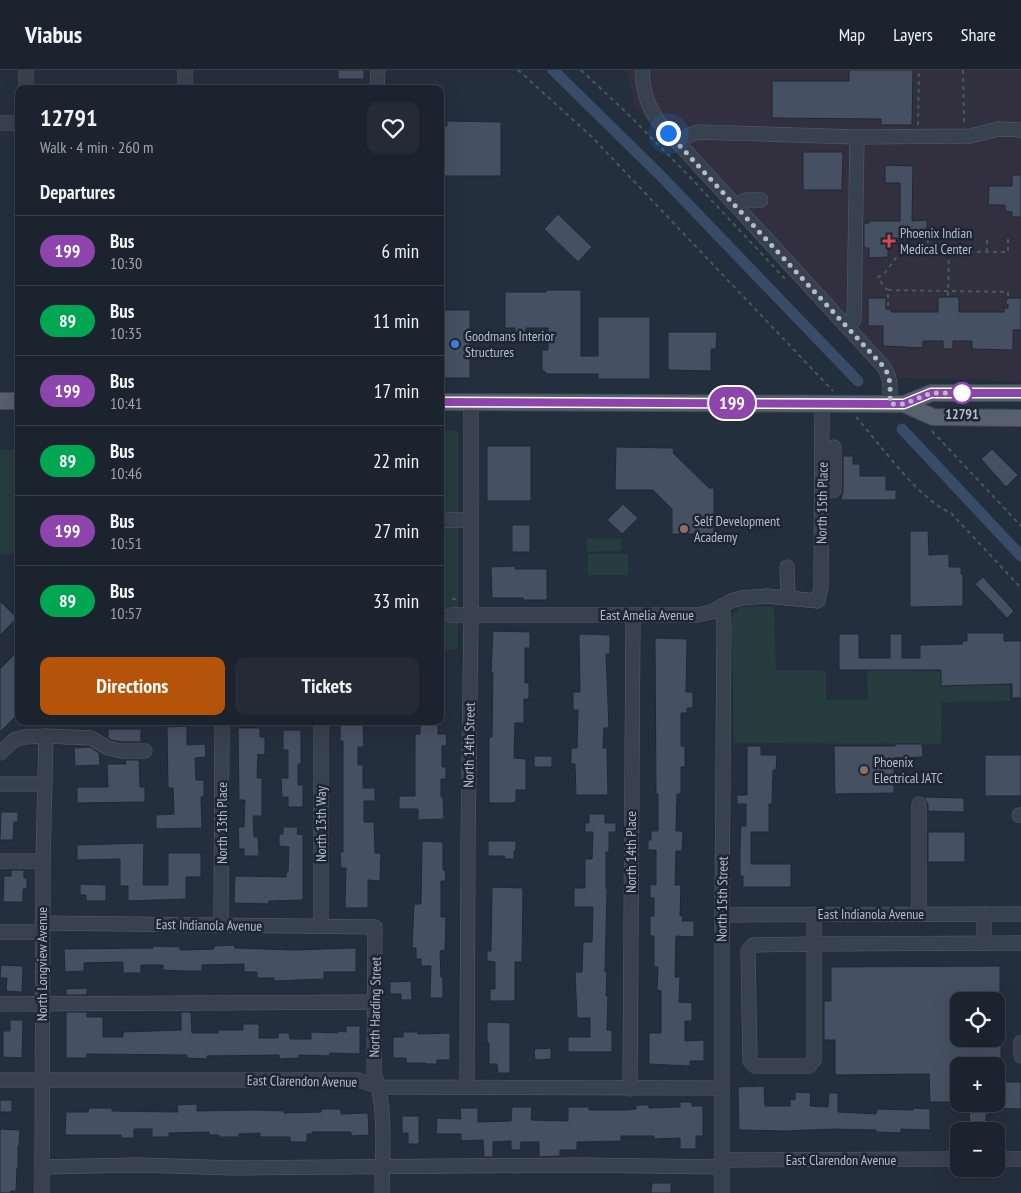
<!DOCTYPE html>
<meta charset="utf-8">
<style>
:root{--surface:#1b232e;--page:#242b36;--text:#f1f3f6;--muted:#a0a4aa;--line:#39404a;--accent:#b45309}
body{margin:0;font-family:"PT Sans Narrow",sans-serif;background:var(--page);color:var(--text);height:100vh;display:flex;flex-direction:column;font-size:19px;white-space:nowrap}
*{box-sizing:border-box;margin:0}
p{font-size:16px;color:var(--muted)}
.icon{flex:none;width:28px;height:28px;fill:none;stroke:currentColor;stroke-width:2;stroke-linecap:round;stroke-linejoin:round}
.map{position:relative;flex:1;overflow:hidden}
.side{position:absolute;left:15px;top:15px;width:429px;height:640px;display:flex;flex-direction:column;background:var(--surface);border-radius:10px;box-shadow:0 5px 20px #0002,0 0 0 1px var(--line)}
.side>*{flex:none}
.badge{padding:0 10px;border-radius:16px;font-size:18px;line-height:32px}
.controls{position:absolute;left:950px;top:922px;display:grid;gap:10px}
.controls a{display:grid;place-items:center;width:55px;height:55px;border-radius:10px;background:var(--surface);box-shadow:0 5px 20px #0002,0 0 0 1px var(--line);font-size:25px}
.you{position:absolute;width:25px;height:25px;margin:-12px;border:4px solid #fff;border-radius:50%;background:#1a73e8;box-shadow:0 0 0 8px #1a73e833}
.map>.badge{position:absolute;translate:-50% -50%;box-shadow:0 0 0 2px #fff}
h2{padding:0 25px;font-size:19px;line-height:45px}
.round{display:grid;place-items:center;flex:none;width:52px;height:52px;border-radius:10px;background:var(--page)}
.overview{display:flex;align-items:center;justify-content:space-between;height:85px;padding:0 25px}
h1{font-size:24px;font-weight:700;line-height:38px}
.primary-button{display:flex;gap:10px;margin-top:auto;padding:10px 25px}
.primary-button a{flex:1;height:58px;border-radius:10px;background:var(--accent);color:#fff;font-size:20px;font-weight:700;line-height:58px;text-align:center}
.primary-button a+a{background:var(--page);color:var(--text)}
ul{padding:0;list-style:none}
li{display:flex;align-items:center;gap:15px;height:70px;padding:0 25px;border-top:1px solid var(--line)}
li div{flex:1}
li b{display:block;font-size:19px}
li em{font-style:normal}
li .badge{min-width:55px;font-weight:700;text-align:center}
header{display:flex;align-items:center;gap:30px;box-sizing:border-box;height:70px;padding:0 25px;background:var(--surface);border-bottom:1px solid var(--line)}
header strong{font-size:24px}
nav{display:flex;gap:28px;margin-inline-start:auto;font-size:18px}
.map>svg:first-child{display:block}
</style>
<header>
<strong>Viabus</strong>
<nav><a>Map</a><a>Layers</a><a>Share</a></nav>
</header>
<div class="map">
<svg width="1021" height="1123" viewBox="0 0 1021 1123">
<rect width="100%" height="100%" fill="#242f3e"/>
<!-- medical -->
<polygon fill="#32303f" points="627,0 1021,0 1021,313 975,309 883,308 634,36"/>
<!-- green -->
<g fill="#263c3f">
<polygon points="440,360 457,360 459,364 458,579 440,580"/>
<polygon points="0,380 19,380 19,483 0,485"/>
<polygon points="587,468 622,469 620,481 587,482"/>
<rect x="588" y="484" width="40" height="21"/>
<polygon points="740,537 774,537 776,600 826,601 826,630 868,630 867,600 1010,602 1010,631 942,632 941,674 734,673 732,547"/>
</g>
<g fill="none" stroke-linecap="round" stroke-linejoin="round">
<!-- canal -->
<g stroke="#394c67" stroke-width="11">
<polyline points="553,0 660,105 858,311"/>
<polyline points="902,359 1021,486"/>
</g>
</g>
<!-- building -->
<g fill="#455162" stroke="#1f2835">
<rect x="338" y="0" width="26" height="9"/>
<polygon points="849,0 913,0 912,55 881,55 881,49 772,48 772,11 849,11"/>
<polygon points="447,51 501,52 501,106 440,106 440,56 447,56"/>
<polygon points="803,82 843,82 842,120 803,120"/>
<polygon points="885,95 913,96 912,151 927,150 927,170 888,170 888,187 869,188 869,178 864,178 864,153 869,153 869,151 900,151 900,113 885,113"/>
<polygon points="1012,105 1021,105 1021,147 1012,147 1012,142 1005,141 1005,135 988,135 989,116 1012,116"/>
<polygon points="558,144 592,177 578,192 544,159"/>
<polygon points="546,220 581,220 581,286 598,286 598,247 650,247 650,309 598,309 598,304 547,304 542,299 542,280 548,280 548,258 526,258 526,262 515,262 515,258 505,258 505,222 546,222"/>
<polygon points="938,227 959,227 959,242 1004,242 1004,238 1008,238 1008,228 1021,228 1021,260 1013,260 1013,280 972,279 972,271 953,271 953,279 943,279 943,271 923,271 923,278 883,276 883,256 868,256 868,228 886,228 886,239 891,239 891,242 938,242"/>
<rect x="440" y="240" width="30" height="68"/>
<polygon points="668,262 717,262 716,279 711,279 711,301 668,300"/>
<rect x="487" y="376" width="44" height="55"/>
<polygon points="616,377 673,378 674,384 709,418 714,418 714,464 672,464 672,439 653,420 615,420"/>
<polygon points="992,379 1018,405 1006,417 981,389"/>
<polygon points="843,386 853,386 853,394 860,394 860,406 886,406 886,420 896,420 896,430 841,430 843,420"/>
<polygon points="623,434 638,448 622,464 607,450"/>
<rect x="512" y="455" width="18" height="27"/>
<polygon points="910,461 928,461 929,485 949,484 949,497 961,497 961,504 963,504 963,536 910,537"/>
<polygon points="515,496 515,499 547,499 547,530 523,530 523,528 492,528 491,497"/>
<polygon points="983,507 1014,541 1007,548 975,514"/>
<polygon points="0,531 17,548 0,565"/>
<polygon points="493,561 530,562 530,578 525,578 525,613 529,613 529,629 524,629 524,653 515,653 514,688 526,689 526,720 516,720 516,732 512,733 489,733 489,667 492,667 493,603 491,603"/>
<polygon points="967,563 1004,563 1004,571 1021,571 1021,628 1012,628 1012,614 941,616 941,600 839,600 839,564 859,564 859,588 890,588 890,564 902,564 902,588 920,588 920,575 962,574 963,571 967,571"/>
<polygon points="579,564 610,565 610,584 606,584 609,658 604,658 603,678 607,678 608,725 576,725 575,694 571,694 571,678 577,678 578,640 573,640 573,622 580,622"/>
<polygon points="655,568 687,569 686,622 693,622 693,638 687,638 687,643 681,643 681,676 685,676 685,697 681,697 681,724 677,724 676,761 683,761 682,781 676,781 675,815 681,815 680,846 683,846 682,851 694,851 694,867 676,866 675,907 680,907 679,932 692,933 692,951 685,951 685,971 704,970 704,991 690,991 690,996 649,994 649,963 661,963 661,921 657,920 658,897 654,897 654,866 650,866 650,846 654,846 654,828 650,828 650,814 656,815 656,780 648,780 648,770 651,770 651,761 658,761 658,724 656,724"/>
<polygon points="19,580 19,643 0,662 0,599"/>
<polygon points="420,651 438,651 438,664 446,664 447,675 442,676 442,697 446,697 446,709 441,709 441,727 443,727 444,749 418,750 418,739 399,739 399,726 415,726 415,664 420,664"/>
<polygon points="340,655 363,655 364,677 358,677 358,695 363,695 363,718 375,718 375,731 364,731 364,752 374,752 375,783 381,783 380,811 368,810 368,838 345,838 346,798 341,798 340,782 343,782 343,671 340,671"/>
<polygon points="187,656 187,675 205,674 206,687 195,688 196,710 204,710 204,727 201,727 202,758 156,759 156,745 174,744 173,718 168,718 167,657"/>
<polygon points="238,658 260,658 260,667 265,667 265,685 258,684 257,708 262,708 262,746 253,746 254,767 258,767 259,786 244,786 244,779 239,779 238,757 244,757 245,730 239,730"/>
<polygon points="108,659 141,659 141,672 122,672 111,670 108,668"/>
<polygon points="283,660 301,660 301,694 298,694 298,715 303,715 303,737 288,737 288,727 282,727 281,708 288,708 288,680 283,680"/>
<polygon points="895,674 922,674 923,687 894,688 894,723 835,724 834,676 895,676"/>
<polygon points="747,676 761,676 761,685 777,685 776,700 773,700 772,734 769,734 769,762 751,762 751,794 791,794 791,817 743,817 743,806 740,806 740,777 741,756 746,756 746,734 737,734 737,725 747,725"/>
<polygon points="90,677 99,683 100,695 75,696 74,678"/>
<rect x="985" y="685" width="36" height="41"/>
<rect x="534" y="686" width="18" height="11"/>
<polygon points="125,690 139,690 140,717 145,717 145,732 77,733 77,717 108,717 107,694 126,694"/>
<polygon points="924,727 964,728 964,742 928,741 928,734"/>
<polygon points="1,742 18,742 18,752 14,752 13,770 0,770"/>
<polygon points="589,744 605,744 605,753 616,753 616,762 609,762 609,782 606,782 606,819 607,819 605,902 607,902 606,926 608,926 607,960 612,960 612,982 568,982 568,967 590,967 590,948 577,948 575,902 582,902 583,872 592,872 593,837 574,837 574,818 585,818 585,789 592,789 593,762 585,762 585,753 589,753"/>
<polygon points="283,757 298,757 297,764 303,765 303,830 269,831 269,834 234,833 235,806 286,807 286,802 288,802 289,777 279,776 279,764 283,764"/>
<rect x="928" y="762" width="37" height="30"/>
<polygon points="422,771 443,772 443,800 445,800 446,811 441,811 441,847 446,847 445,880 440,881 441,907 443,907 443,928 430,928 431,896 421,896 421,889 416,889 416,878 412,878 414,834 421,834"/>
<polygon points="488,771 516,771 516,781 514,781 514,789 505,789 504,786 488,786"/>
<polygon points="144,773 143,815 168,815 168,783 201,783 201,807 186,807 186,829 128,831 128,816 120,816 120,789 77,790 77,775"/>
<polygon points="11,800 24,800 24,808 27,808 27,819 23,819 23,832 3,832 4,806 11,806"/>
<polygon points="80,814 106,815 106,831 86,831 86,825 80,825"/>
<polygon points="492,817 523,818 522,892 515,892 515,931 490,931 490,919 495,919 495,892 487,891 487,881 491,881"/>
<polygon points="234,875 235,878 294,880 356,878 356,902 324,902 324,909 274,911 274,908 257,908 257,902 244,902 244,894 202,895 202,901 184,901 163,900 163,895 141,895 141,903 123,903 123,892 84,893 84,901 65,902 64,879 153,878 153,876 180,877 180,880 214,879 214,876"/>
<polygon points="1,895 23,896 22,922 6,921 7,908 0,908"/>
<polygon points="1000,896 1000,931 959,931 959,969 1001,969 1001,996 959,996 959,1004 951,1004 951,1032 930,1032 929,1004 835,1005 835,970 824,970 824,931 831,931 831,897"/>
<polygon points="411,911 412,930 401,930 401,924 390,924 390,912"/>
<polygon points="87,918 87,925 66,925 66,919"/>
<polygon points="66,942 87,942 87,947 103,947 103,967 123,967 123,962 181,960 181,942 191,942 192,963 218,963 218,960 243,960 243,954 259,954 259,968 278,968 278,963 289,963 290,969 311,969 311,962 338,963 338,961 346,962 346,956 360,956 360,984 330,983 329,986 299,985 299,988 279,989 279,985 207,986 207,989 187,988 187,985 87,984 87,988 66,988"/>
<polygon points="10,950 23,950 22,988 3,987 3,961 10,961"/>
<polygon points="487,952 510,953 510,1003 498,1003 497,994 489,994 489,973 487,973"/>
<polygon points="403,962 418,962 418,964 450,963 450,990 437,990 437,994 425,994 425,993 406,993 406,988 393,988 393,967 403,967"/>
<polygon points="551,978 551,989 535,990 534,979"/>
<polygon points="996,1012 1021,1012 1021,1039 996,1038"/>
<polygon points="764,1016 765,1036 790,1036 790,1029 795,1030 795,1022 811,1023 810,1036 828,1037 829,1023 838,1023 838,1042 876,1044 877,1039 913,1040 913,1038 930,1039 930,1060 901,1059 901,1063 876,1062 876,1060 834,1059 786,1061 739,1060 738,1017"/>
<rect x="0" y="1030" width="12" height="12"/>
<polygon points="680,1032 692,1032 692,1036 703,1036 703,1066 696,1066 696,1079 680,1079 680,1068 654,1069 654,1066 621,1066 621,1071 577,1072 577,1080 560,1080 560,1086 539,1087 539,1072 521,1072 520,1080 511,1080 511,1071 493,1072 493,1087 484,1087 483,1070 461,1071 461,1064 436,1064 437,1048 461,1049 460,1038 478,1038 478,1052 511,1051 512,1037 532,1037 531,1050 568,1051 568,1037 589,1037 589,1040 625,1040 636,1039 636,1035 649,1035 649,1038 680,1037"/>
<polygon points="197,1034 197,1041 254,1040 284,1041 284,1043 321,1042 321,1039 341,1039 341,1044 368,1043 369,1065 351,1066 351,1062 312,1062 312,1064 307,1064 307,1072 290,1072 290,1067 260,1067 260,1063 239,1064 239,1067 219,1067 219,1065 209,1065 209,1062 169,1063 169,1067 152,1067 152,1059 134,1059 134,1068 121,1068 121,1065 65,1065 66,1042 88,1042 89,1038 112,1038 112,1041 178,1042 177,1035"/>
<polygon points="970,1034 991,1034 990,1044 986,1044 986,1061 969,1061"/>
<polygon points="402,1046 419,1046 419,1074 408,1074 408,1063 402,1063"/>
<polygon points="0,1059 20,1060 19,1076 18,1076 18,1098 17,1098 16,1121 11,1121 10,1123 0,1123"/>
<polygon points="652,1113 671,1113 671,1123 651,1123"/>
</g>
<g fill="none" stroke-linecap="round" stroke-linejoin="round">
<defs>
<g id="minor">
<polyline points="185,0 185,19"/>
<path d="M642 0C643 20 647 36 659 52L883 296C892 308 890 320 890 334"/>
<polyline points="26,19 26,0"/>
<polyline points="377,19 378,0"/>
<polyline points="0,53 19,53"/>
<polyline points="857,67 970,66 999,59 1021,60"/>
<polyline points="679,74 689,65 699,62 857,67 854,250 846,256"/>
<polyline points="736,136 746,130 761,130"/>
<polyline points="822,422 834,420 834,377"/>
<polyline points="440,452 448,450 471,450"/>
<polyline points="787,497 788,528"/>
<polyline points="722,536 724,555 722,845 722,1123"/>
<polyline points="451,545 697,545 711,542 731,531 741,528 767,526 818,531 821,517 822,334"/>
<polyline points="321,651 321,856"/>
<polyline points="0,683 14,670 24,667 46,666 91,668 108,678 121,681 145,681"/>
<polyline points="0,714 45,714"/>
<polyline points="1019,745 1021,745"/>
<polyline points="0,791 43,791"/>
<polyline points="814,844 814,874 1021,873"/>
<polyline points="919,844 919,734"/>
<polyline points="984,844 984,873"/>
<polyline points="722,845 1021,844"/>
<path d="M42 853 375 857 374 1004C387 1034 382 1089 382 1123"/>
<polyline points="221,855 222,651"/>
<polyline points="0,862 42,862"/>
<polygon points="814,874 814,990 809,996 755,996 750,991 748,881 753,875"/>
<polyline points="0,934 375,932"/>
<polyline points="1021,972 1021,986"/>
<polyline points="0,1010 358,1010 379,1017 722,1018"/>
<polyline points="467,1017 468,772 471,545 471,332"/>
<polyline points="630,1019 633,545"/>
<polyline points="996,1089 1021,1089"/>
<polyline points="722,1090 959,1089"/>
<polyline points="42,1097 137,1095 235,1098 580,1095 722,1097"/>
<polyline points="42,1123 43,791 46,666"/>
</g>
<g id="major">
<polyline points="0,331 19,331"/>
<polyline points="440,332 904,334 931,323 1021,323"/>
<polyline points="904,334 933,347 1021,348"/>
</g>
</defs>
<!-- minor casing -->
<use href="#minor" stroke="#565f6c" stroke-width="15"/>
<!-- major casing -->
<use href="#major" stroke="#414a57" stroke-width="18"/>
<!-- path -->
<g stroke="#44595c" stroke-width="2" stroke-dasharray="4 4" stroke-linecap="butt">
<polyline points="518,0 591,66 833,321"/>
<polyline points="581,0 630,46 688,105 786,210"/>
<polyline points="963,0 964,53"/>
<polyline points="918,55 919,0"/>
<polyline points="928,169 928,182"/>
<polyline points="987,182 987,169"/>
<polyline points="888,220 1008,222 1008,237"/>
<polyline points="948,226 949,182"/>
<polyline points="888,236 888,220 884,217 878,207 884,204 901,181 1008,182 1008,169"/>
<path d="M856 347C880 374 919 430 951 443L1021 518"/>
<polyline points="932,361 1021,456"/>
<polyline points="440,421 443,428 441,439"/>
<polyline points="452,529 459,529"/>
</g>
<!-- minor -->
<use href="#minor" stroke="#38414e" stroke-width="14"/>
<!-- major -->
<use href="#major" stroke="#56606e" stroke-width="16"/>
</g>
<g fill="none" stroke-linecap="round" stroke-linejoin="round">
<defs>
<polyline id="line" points="440,332 904,334 931,323 1021,323"/>
</defs>
<!-- line casing -->
<use href="#line" stroke="#fff" stroke-width="11"/>
<!-- line -->
<use href="#line" stroke="#8e44ad" stroke-width="8"/>
<!-- walk -->
<path stroke="#b4bcc9" stroke-width="5" stroke-dasharray="0 9" d="M668 63 883 296C892 307 890 320 890 334H904L931 323H962"/>
</g>
<!-- markers -->
<path fill="#e0444e" stroke="#1d2633" stroke-width="2" d="M886.5 163.5h5v5h5v5h-5v5h-5v-5h-5v-5h5z"/>
<circle fill="#3f7fe0" stroke="#1d2633" stroke-width="2" cx="455" cy="274" r="5"/>
<circle fill="#fff" stroke="#8e44ad" stroke-width="2.5" cx="962" cy="323" r="10"/>
<g fill="#8d6e63" stroke="#1d2633" stroke-width="2">
<circle cx="684" cy="459" r="5"/>
<circle cx="864" cy="700" r="5"/>
</g>
<g text-anchor="middle" dominant-baseline="central" stroke-width="5" stroke-linejoin="round" paint-order="stroke">
<!-- poi labels -->
<g font-size="14" fill="#b4bcc9" stroke="#1d2633" text-anchor="start">
<text x="900" y="163">Phoenix Indian<tspan x="900" dy="16">Medical Center</tspan></text>
<text x="465" y="266">Goodmans Interior<tspan x="465" dy="16">Structures</tspan></text>
<text x="694" y="451">Self Development<tspan x="694" dy="16">Academy</tspan></text>
<text x="874" y="692">Phoenix<tspan x="874" dy="16">Electrical JATC</tspan></text>
</g>
<!-- stop labels -->
<g font-size="14" font-weight="bold" fill="#b4bcc9" stroke="#1d2633">
<text x="962" y="344">12791</text>
</g>
<!-- street labels -->
<g font-size="14" fill="#b4bcc9" stroke="#1d2633">
<text transform="translate(822 433) rotate(-89)">North 15th Place</text>
<text x="647" y="545">East Amelia Avenue</text>
<text transform="translate(469 675) rotate(-89)">North 14th Street</text>
<text transform="translate(222 753) rotate(-90)">North 13th Place</text>
<text transform="translate(321 754) rotate(-90)">North 13th Way</text>
<text transform="translate(631 782) rotate(-90)">North 14th Place</text>
<text transform="translate(722 829) rotate(-89)">North 15th Street</text>
<text x="871" y="844">East Indianola Avenue</text>
<text transform="translate(209 855) rotate(1)">East Indianola Avenue</text>
<text transform="translate(42 894) rotate(-90)">North Longview Avenue</text>
<text transform="translate(375 937) rotate(-89)">North Harding Street</text>
<text transform="translate(302 1011) rotate(1)">East Clarendon Avenue</text>
<text x="841" y="1090">East Clarendon Avenue</text>
</g>
</g>
</svg>
<div class="controls">
<a><svg class="icon" aria-label="locate" viewBox="0 0 24 24"><circle cx="12" cy="12" r="6"/><path d="M12 2v4M12 18v4M2 12h4M18 12h4"/></svg></a>
<a>+</a>
<a>−</a>
</div>
<div class="you" style="left:668px;top:63px"></div>
<b class="badge" style="left:732px;top:333px;background:#8e44ad;color:#fff">199</b>
<section class="side">
<div class="overview"><div><h1>12791</h1><p>Walk · 4 min · 260 m</p></div><a class="round"><svg class="icon" aria-label="heart" viewBox="0 0 24 24"><path d="M12 20l-8-8c-3-5 5-10 8-4 3-6 11-1 8 4z"/></svg></a></div>
<h2>Departures</h2>
<ul>
<li><span class="badge" style="background:#8e44ad;color:#fff">199</span><div><b>Bus</b><p>10:30</p></div><em>6 min</em></li>
<li><span class="badge" style="background:#00a651;color:#fff">89</span><div><b>Bus</b><p>10:35</p></div><em>11 min</em></li>
<li><span class="badge" style="background:#8e44ad;color:#fff">199</span><div><b>Bus</b><p>10:41</p></div><em>17 min</em></li>
<li><span class="badge" style="background:#00a651;color:#fff">89</span><div><b>Bus</b><p>10:46</p></div><em>22 min</em></li>
<li><span class="badge" style="background:#8e44ad;color:#fff">199</span><div><b>Bus</b><p>10:51</p></div><em>27 min</em></li>
<li><span class="badge" style="background:#00a651;color:#fff">89</span><div><b>Bus</b><p>10:57</p></div><em>33 min</em></li>
</ul>
<div class="primary-button"><a>Directions</a><a>Tickets</a></div>
</section>
</div>
